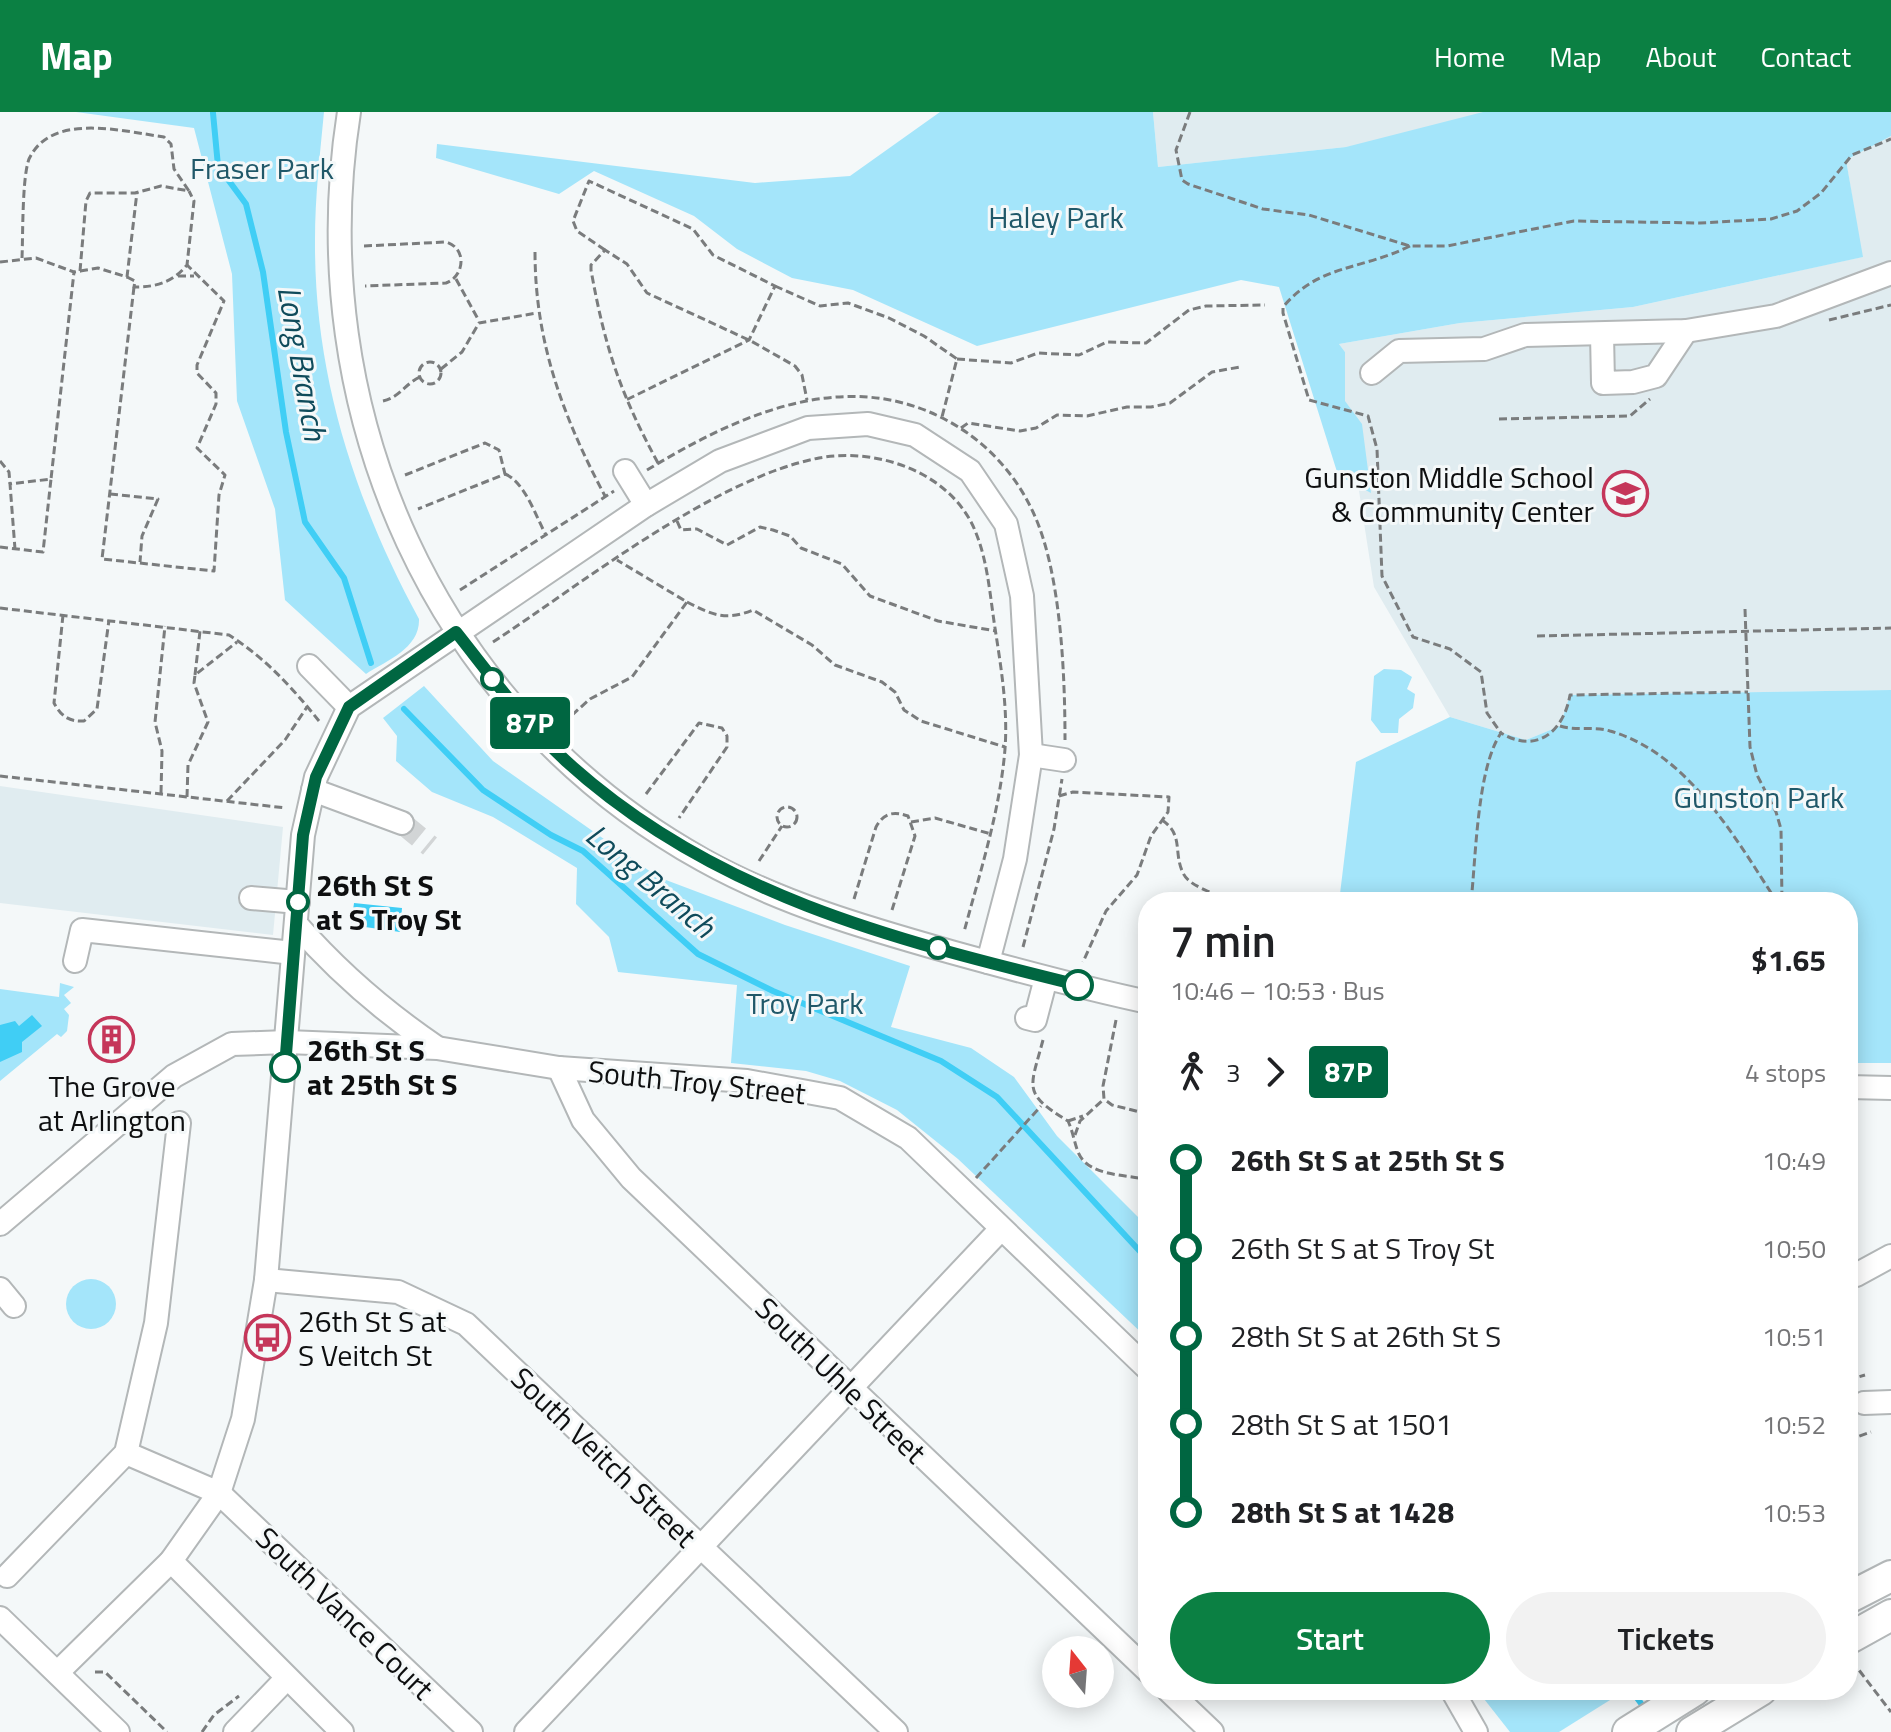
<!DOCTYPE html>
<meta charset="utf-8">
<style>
:root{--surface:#fff;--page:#f2f2f2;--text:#202124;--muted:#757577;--accent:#0b8043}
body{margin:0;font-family:"Titillium Web",sans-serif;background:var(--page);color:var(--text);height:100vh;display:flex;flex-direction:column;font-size:30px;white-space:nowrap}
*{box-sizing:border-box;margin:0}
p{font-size:26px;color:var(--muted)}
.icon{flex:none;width:44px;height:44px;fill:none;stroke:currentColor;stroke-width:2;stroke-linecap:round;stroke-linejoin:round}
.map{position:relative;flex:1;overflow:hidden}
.side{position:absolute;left:1138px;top:780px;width:720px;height:808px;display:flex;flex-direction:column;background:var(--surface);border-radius:32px;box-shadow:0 4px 20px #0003}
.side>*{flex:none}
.badge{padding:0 16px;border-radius:6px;font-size:28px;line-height:52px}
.needle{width:52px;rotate:343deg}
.fabs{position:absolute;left:1042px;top:1524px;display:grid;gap:16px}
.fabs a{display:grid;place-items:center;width:72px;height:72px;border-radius:50%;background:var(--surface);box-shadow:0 4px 20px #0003;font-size:40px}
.map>.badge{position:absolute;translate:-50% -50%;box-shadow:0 0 0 4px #fff}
.legs{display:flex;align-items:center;gap:12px;height:88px;padding:0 32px;font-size:26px}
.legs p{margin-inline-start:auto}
.summary{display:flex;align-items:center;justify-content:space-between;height:136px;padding:0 32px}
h1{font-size:44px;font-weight:600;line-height:60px}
.primary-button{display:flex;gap:16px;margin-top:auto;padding:16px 32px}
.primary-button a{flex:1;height:92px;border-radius:48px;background:var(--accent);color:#fff;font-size:32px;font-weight:600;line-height:92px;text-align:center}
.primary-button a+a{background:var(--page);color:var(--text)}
ul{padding:0 32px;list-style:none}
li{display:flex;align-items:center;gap:28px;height:88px;font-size:30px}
li i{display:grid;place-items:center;width:12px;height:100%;margin:0 10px;background:currentColor}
li i::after{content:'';width:20px;height:20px;margin:-10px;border:6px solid;border-radius:50%;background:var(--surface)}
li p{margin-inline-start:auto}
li:first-child i{background:linear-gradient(#0000 50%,currentColor 0)}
li:last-child i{background:linear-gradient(currentColor 50%,#0000 0)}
header{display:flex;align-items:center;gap:48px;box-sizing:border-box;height:112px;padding:0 40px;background:var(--accent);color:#fff}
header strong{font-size:38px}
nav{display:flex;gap:44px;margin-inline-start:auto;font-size:28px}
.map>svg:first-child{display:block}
</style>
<header>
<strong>Map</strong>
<nav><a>Home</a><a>Map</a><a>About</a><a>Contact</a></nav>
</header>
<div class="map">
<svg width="1891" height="1620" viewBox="0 0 1891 1620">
<rect width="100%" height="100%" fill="#f4f8f9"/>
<!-- built -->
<g fill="#e0ecf0">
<polygon points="1153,0 1580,0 1516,17 1158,55"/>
<polygon points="1891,24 1891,578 1571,583 1560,614 1526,628 1450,605 1374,475 1345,289 1345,240 1339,232 1460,211 1633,195 1862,145 1846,48"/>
<polygon points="0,674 283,715 273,823 0,791"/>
</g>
<!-- green -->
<g fill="#a4e5fa">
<path d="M76 0H324C320 42 315 85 315 128 314 264 355 389 419 507 420 536 388 548 366 562L285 488 275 397 237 289 232 162 194 16Z"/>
<polygon points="940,0 1153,0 1158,55 1346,35 1483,0 1891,0 1891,24 1846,48 1863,145 1633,195 1460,211 1339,232 1345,240 1345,289 1362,312 1371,381 1338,363 1279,175 1241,168 977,234 853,178 792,166 737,137 694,104 594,59 559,82 436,46 437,32 755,71 850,64"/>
<polygon points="1384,557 1401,558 1412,565 1407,577 1415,582 1413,596 1399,607 1398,621 1381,621 1371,608 1374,564"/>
<polygon points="424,574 493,649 658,765 785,813 910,854 891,915 971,936 1014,965 1057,1024 1148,1115 1148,1227 958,1047 897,998 840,969 806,959 731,951 737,873 618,860 609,825 576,792 577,756 493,705 432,680 396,649 397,624 383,606"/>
<polygon points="1891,578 1891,951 1848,951 1848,790 1339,790 1356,650 1450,605 1526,628 1560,614 1570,583"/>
<polygon points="60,871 74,875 64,883 71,891 64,897 69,903 67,919 61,925 57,922 0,969 0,877 59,885"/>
<circle cx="91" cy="1192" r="25"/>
<polygon points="1477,1578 1626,1578 1559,1620 1510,1620"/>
</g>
<!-- water -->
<g fill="#40cef5">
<polygon points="354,791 402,796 400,820 351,813"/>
<polygon points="32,903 42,914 22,930 22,940 0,950 0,913 15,909 19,914"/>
</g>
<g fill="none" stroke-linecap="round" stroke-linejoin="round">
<!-- stream -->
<g stroke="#40cef5" stroke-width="6">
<polyline points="213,1 218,54 246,92 263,160 286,320 305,410 344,466 371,551"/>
<polyline points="404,597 483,678 551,723 583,739 698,842 773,879 941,949 997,985 1148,1148"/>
<polyline points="1631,1578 1646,1598"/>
</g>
<!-- minor-tunnel -->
<polyline stroke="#d2d5d6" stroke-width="22" stroke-dasharray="22 11" stroke-linecap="butt" points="402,711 430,734"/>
<defs>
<g id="minor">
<path d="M349 0C302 299 435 599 703 748 780 791 866 816 951 840 1016 858 1082 876 1148 890"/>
<polyline points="1602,222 1603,271 1633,270 1656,264 1686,219"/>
<polyline points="1372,261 1399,239 1484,237 1525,223 1686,219 1776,204 1891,161"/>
<polyline points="625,359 646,393"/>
<polyline points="309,554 349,595"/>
<polyline points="1031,643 1064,648"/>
<polyline points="313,678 402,711"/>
<polyline points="251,786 298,790"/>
<path d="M296 812C338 860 383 899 436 935"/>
<polyline points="75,849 82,818 293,841"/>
<polyline points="1027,906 1035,908 1046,866"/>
<polyline points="559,956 583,1008 631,1066 1148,1559"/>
<polyline points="1848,975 1891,976"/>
<polyline points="0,1112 174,964 232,932 287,930 437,936 559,956 747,969 840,986 908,1026 1148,1257"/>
<polyline points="1856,1163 1891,1144"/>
<polyline points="266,1168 398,1180 466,1212 896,1620"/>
<polyline points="0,1177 14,1194"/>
<polyline points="1864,1291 1891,1290"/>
<polyline points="126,1341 219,1381 471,1620"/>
<polyline points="171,1449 342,1620"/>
<polyline points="7,1464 126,1341 156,1211 179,1011"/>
<polyline points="0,1506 118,1620"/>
<polyline points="58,1560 171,1449 219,1381 243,1307 266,1168 303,723 316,665 349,595 646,393 720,349 808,316 868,312 915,323 970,359 1006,412 1022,484 1031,643 1015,747 988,850"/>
<polyline points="1168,1578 1212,1620"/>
<polyline points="1452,1578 1476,1620"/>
<polyline points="235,1620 287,1566"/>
<polyline points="526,1620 1000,1118"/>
</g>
<g id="major">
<polyline points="1848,1486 1891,1464"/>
<polyline points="1848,1527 1891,1503"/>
<polyline points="1628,1620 1695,1578"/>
<polyline points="1692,1620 1761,1578"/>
</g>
</defs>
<!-- minor casing -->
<use href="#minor" stroke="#b3b7b8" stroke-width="26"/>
<!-- major casing -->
<use href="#major" stroke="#b3b7b8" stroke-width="34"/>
<!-- path -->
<g stroke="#7a7c7d" stroke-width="3" stroke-dasharray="8 4" stroke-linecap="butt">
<polyline points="1190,0 1176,38 1182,68 1188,72 1263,97 1309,103 1410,134 1447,134 1574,109 1700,111 1771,107 1797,99 1821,81 1852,43 1891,27"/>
<path d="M364 134 446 130C467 136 465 164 446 171L365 174"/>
<path d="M1410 134C1362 158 1319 152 1283 195V201L1309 288 1368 304 1377 337 1382 464 1413 525 1450 537 1481 560 1487 601 1501 621"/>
<polyline points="605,138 577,119 573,109 589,69 693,117 713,143 775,174 749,228 626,288"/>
<path d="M535 140C535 230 563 305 605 384"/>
<path d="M22 146C23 123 22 66 29 47 51 0 122 19 164 25L171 32 174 57 189 79 161 74 135 81H90L86 89 80 159 74 160"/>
<polyline points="0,150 36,146 74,160 51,367"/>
<polyline points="80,159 98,156 127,165 137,80"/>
<polyline points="178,164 194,164"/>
<path d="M127 165 135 169 134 175C156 175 172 171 187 153L194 89 189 79"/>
<polyline points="456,167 479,209"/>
<polyline points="775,174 820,194 848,191 889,206 924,224 957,247 942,305"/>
<polyline points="134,175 102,447 214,459 219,383 225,363 197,336 216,292 216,281 197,261 197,253 224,189 187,153"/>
<polyline points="1829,208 1891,193"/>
<polyline points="957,247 1011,251 1038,241 1079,243 1107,230 1146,231 1189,198 1206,194 1265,193"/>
<circle cx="430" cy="261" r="11"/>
<polyline points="441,257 462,240 479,211 537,201"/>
<path d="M383 289C400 285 405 272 420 265"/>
<polyline points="1499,307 1630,304 1650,287"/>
<polyline points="961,316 968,311 1020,319 1036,316 1057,303 1087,304 1127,295 1151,295 1170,291 1212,260 1240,255"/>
<polyline points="0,349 9,360 10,372"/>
<path d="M658 351C620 281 605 236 591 158V153L605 138 627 152 647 181 751 229 795 254 802 263 807 288"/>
<path d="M647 358C738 303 846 253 948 309 985 329 1015 361 1033 400 1061 459 1065 563 1065 628"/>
<path d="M505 362C525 370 536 405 546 423"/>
<polyline points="405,363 485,331 499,338 505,362 418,397"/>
<polyline points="110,382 158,387 142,424 140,450"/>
<polyline points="677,409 681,418 697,417 727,433 760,415 773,418 790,424 801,436 842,452 870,484 938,509 996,519"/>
<polyline points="0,435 43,440 51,367 10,372 15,437"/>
<polyline points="460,478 614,379"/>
<path d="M687 490C712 503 726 509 753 498L812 533 835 553 882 570 895 580 904 598 921 609 1005 635"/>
<path d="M0 496 229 523C266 547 291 574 319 609"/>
<polyline points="1745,497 1750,635 1757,663 1776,700 1781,717 1782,790"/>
<path d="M63 503 54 591C61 604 69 610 84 609L97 597 109 508"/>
<polyline points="1537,524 1891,516"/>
<path d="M493 530C583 471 715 366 819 346 878 335 953 361 976 421 988 451 990 484 995 516 1001 555 1008 597 1005 637 1000 699 980 760 964 820"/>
<polyline points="195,563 200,519"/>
<polyline points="563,611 590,587 632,565 687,490 617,448"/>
<path d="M1560 614C1576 619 1594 614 1610 619 1688 641 1736 727 1777 790"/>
<polyline points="0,664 286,696"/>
<polyline points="161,681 162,639 155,610 165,514"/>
<polyline points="646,682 699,611 722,616 727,624 727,635 679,706"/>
<polyline points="1059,684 1073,680 1169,685 1168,700 1151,724 1137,763 1106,799 1083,850"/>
<polyline points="187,685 188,653 208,610 194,571 195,563 237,530"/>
<polyline points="227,689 285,628 307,595"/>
<circle cx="787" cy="705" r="10"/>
<path d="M1162 708C1184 723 1173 740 1183 761 1190 776 1215 779 1226 790"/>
<polyline points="911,710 935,706 991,722"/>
<polyline points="759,749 782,714"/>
<path d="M854 787 876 715C884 701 893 699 908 704L915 724 892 798"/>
<path d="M1471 790C1476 745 1477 656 1501 621 1538 643 1564 618 1570 583L1748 580"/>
<polyline points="1023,835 1054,717 1062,667"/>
<polyline points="1116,908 1103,974 1104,987 1112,993 1148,1002"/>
<path d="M1043 928C1030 977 1022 981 1068 1009 1073 1020 1074 1029 1078 1040 1088 1065 1126 1062 1148 1068"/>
<polyline points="1068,1009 1083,1004"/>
<polyline points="1075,1023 1080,1009 1104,987"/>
<polyline points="976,1066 1041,994"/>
<polyline points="1848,1268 1865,1263"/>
<polyline points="1848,1328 1871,1320"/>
<polyline points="1852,1549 1891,1600"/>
<polyline points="95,1560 105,1560 167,1620"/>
<polyline points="202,1620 214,1603 239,1584"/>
</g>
<!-- minor -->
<use href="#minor" stroke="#fff" stroke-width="22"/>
<!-- major -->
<use href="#major" stroke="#fff" stroke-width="30"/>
</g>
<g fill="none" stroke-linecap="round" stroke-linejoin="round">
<defs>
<path id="line-1" d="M285 955 303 723 316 665 349 595 456 520C491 564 524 610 566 649 712 782 891 827 1078 873"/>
</defs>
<!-- line-1 casing -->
<use href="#line-1" stroke="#fff" stroke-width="18"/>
<!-- line-1 -->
<use href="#line-1" stroke="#006641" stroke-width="12"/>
</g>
<!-- icons -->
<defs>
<symbol id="school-ring" viewBox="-11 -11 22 22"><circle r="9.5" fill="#f4f8f9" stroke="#c5365a" stroke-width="1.5"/><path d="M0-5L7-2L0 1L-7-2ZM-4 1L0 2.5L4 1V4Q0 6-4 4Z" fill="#c5365a"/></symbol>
<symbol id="building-ring" viewBox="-11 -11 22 22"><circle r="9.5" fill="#f4f8f9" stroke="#c5365a" stroke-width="1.5"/><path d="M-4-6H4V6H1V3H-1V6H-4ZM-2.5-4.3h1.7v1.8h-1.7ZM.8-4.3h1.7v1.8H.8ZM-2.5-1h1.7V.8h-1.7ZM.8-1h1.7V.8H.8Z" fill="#c5365a"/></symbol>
<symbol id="bus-ring" viewBox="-11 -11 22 22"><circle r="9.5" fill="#f4f8f9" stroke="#c5365a" stroke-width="1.5"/><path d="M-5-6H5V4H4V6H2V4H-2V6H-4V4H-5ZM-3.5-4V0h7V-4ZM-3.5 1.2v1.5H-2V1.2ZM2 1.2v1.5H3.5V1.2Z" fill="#c5365a"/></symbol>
</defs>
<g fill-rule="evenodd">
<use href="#school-ring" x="1600" y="356" width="51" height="51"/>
<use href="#building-ring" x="86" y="902" width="51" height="51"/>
<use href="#bus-ring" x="242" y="1200" width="51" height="51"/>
</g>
<!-- markers -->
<g fill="#fff" stroke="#006641" stroke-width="4">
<circle cx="492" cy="567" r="10"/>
<circle cx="298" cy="790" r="10"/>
<circle cx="938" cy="836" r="10"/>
<circle cx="1078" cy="873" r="14"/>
<circle cx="285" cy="955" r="14"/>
</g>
<g text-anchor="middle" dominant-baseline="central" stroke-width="6" stroke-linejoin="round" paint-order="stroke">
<!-- park labels -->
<g font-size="30" fill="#205869" stroke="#f4f8f9">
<text x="262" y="56">Fraser Park</text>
<text x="1056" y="105">Haley Park</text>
<text x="1759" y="685">Gunston Park</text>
<text x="805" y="891">Troy Park</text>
</g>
<!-- poi labels -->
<g font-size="30" fill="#0e0f10" stroke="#f4f8f9" text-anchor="end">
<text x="1594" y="365">Gunston Middle School<tspan x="1594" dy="34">&amp; Community Center</tspan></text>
<text x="112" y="974" text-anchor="middle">The Grove<tspan x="112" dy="34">at Arlington</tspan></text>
<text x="298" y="1209" text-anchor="start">26th St S at<tspan x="298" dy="34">S Veitch St</tspan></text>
</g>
<!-- stop labels -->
<g font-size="30" font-weight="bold" fill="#0e0f10" stroke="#f4f8f9" text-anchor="start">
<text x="316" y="773">26th St S<tspan x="316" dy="34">at S Troy St</tspan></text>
<text x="307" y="938">26th St S<tspan x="307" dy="34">at 25th St S</tspan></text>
</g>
<!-- street labels -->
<g font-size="30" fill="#0e0f10" stroke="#f4f8f9">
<text transform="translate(697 970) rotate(6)">South Troy Street</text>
<text transform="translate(841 1268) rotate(44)">South Uhle Street</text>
<text transform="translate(604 1345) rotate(44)">South Veitch Street</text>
<text transform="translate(345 1501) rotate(44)">South Vance Court</text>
</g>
<!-- water labels -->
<g font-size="32" font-style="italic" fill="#0f4b5b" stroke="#f4f8f9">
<text transform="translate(303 251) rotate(80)">Long Branch</text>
<text transform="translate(651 768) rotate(40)">Long Branch</text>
</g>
</g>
</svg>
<div class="fabs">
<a><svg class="needle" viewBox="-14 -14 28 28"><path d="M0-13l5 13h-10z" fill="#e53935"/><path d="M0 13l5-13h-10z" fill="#757577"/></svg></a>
</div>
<b class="badge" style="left:530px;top:611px;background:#006641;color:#fff">87P</b>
<section class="side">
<div class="summary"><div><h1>7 min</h1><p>10:46 – 10:53 · Bus</p></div><b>$1.65</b></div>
<div class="legs"><svg class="icon" aria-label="walk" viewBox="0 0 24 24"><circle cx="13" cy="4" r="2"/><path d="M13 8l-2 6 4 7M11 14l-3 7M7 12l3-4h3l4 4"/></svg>3<svg class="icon" aria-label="forward" viewBox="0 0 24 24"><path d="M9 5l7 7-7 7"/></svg><b class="badge" style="background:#006641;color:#fff">87P</b><p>4 stops</p></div>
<ul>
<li><i style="color:#006641"></i><b>26th St S at 25th St S</b><p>10:49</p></li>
<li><i style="color:#006641"></i><span>26th St S at S Troy St</span><p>10:50</p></li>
<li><i style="color:#006641"></i><span>28th St S at 26th St S</span><p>10:51</p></li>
<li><i style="color:#006641"></i><span>28th St S at 1501</span><p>10:52</p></li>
<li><i style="color:#006641"></i><b>28th St S at 1428</b><p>10:53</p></li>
</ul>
<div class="primary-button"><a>Start</a><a>Tickets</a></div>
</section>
</div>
